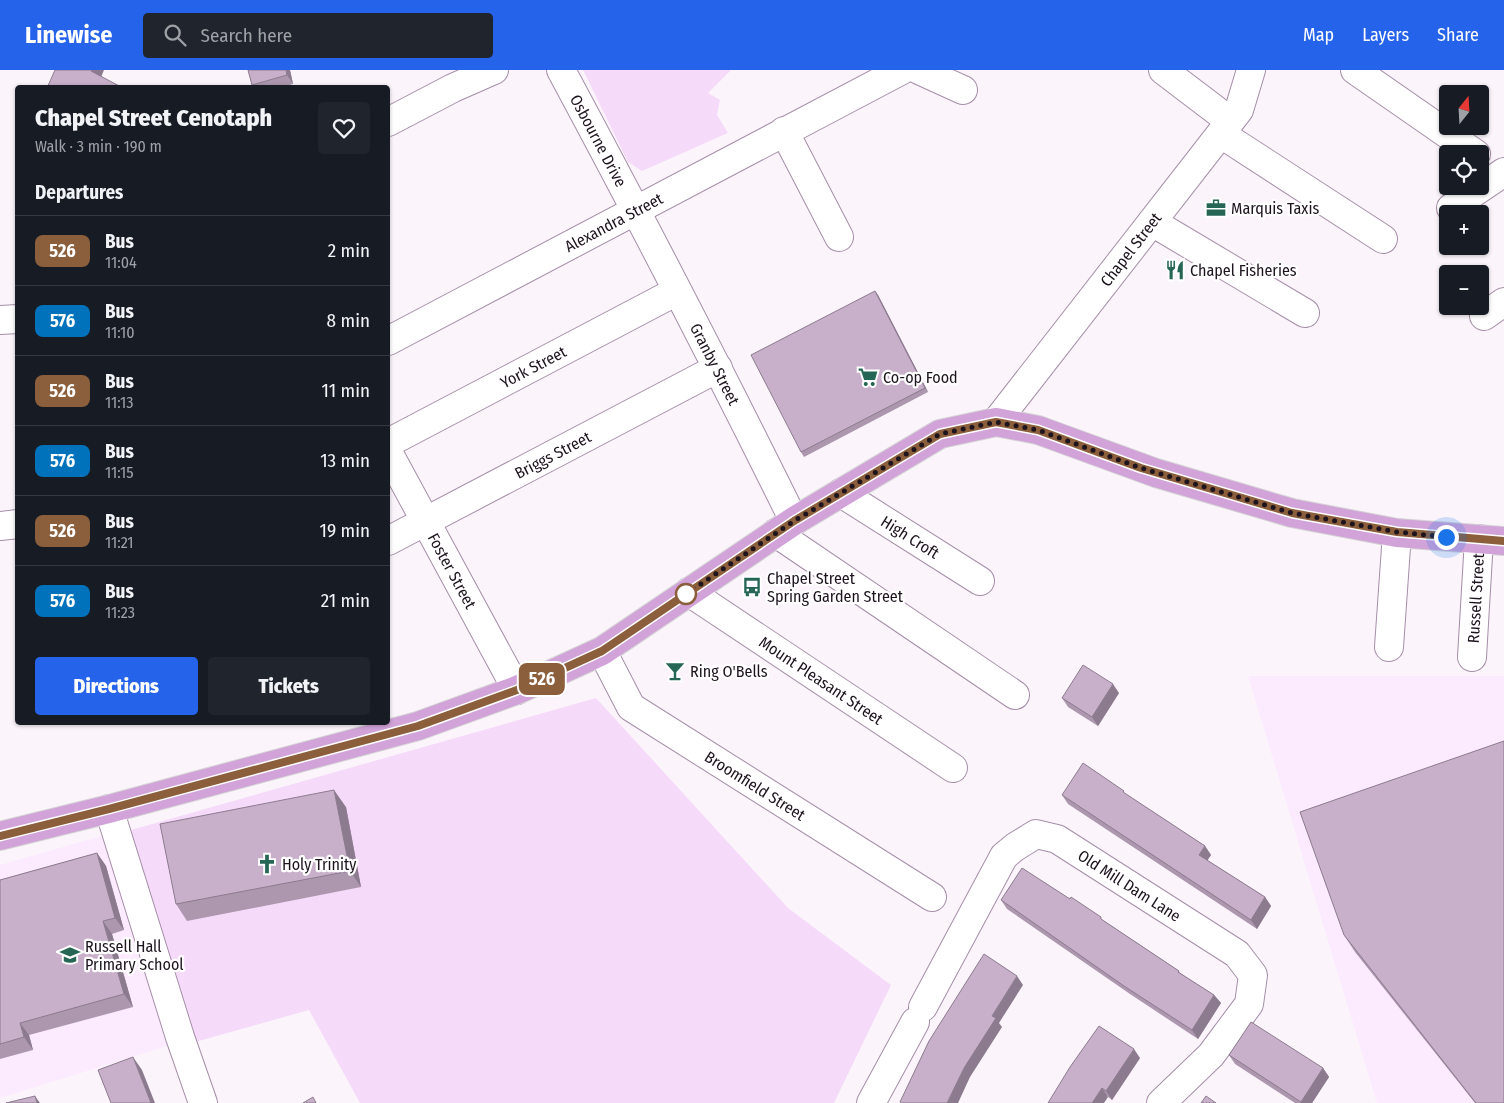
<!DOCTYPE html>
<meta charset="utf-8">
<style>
:root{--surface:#171b24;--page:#20242c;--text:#f1f3f6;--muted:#9ea1a6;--line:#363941;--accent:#2563eb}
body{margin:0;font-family:"Fira Sans Condensed",sans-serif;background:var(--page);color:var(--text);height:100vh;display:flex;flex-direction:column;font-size:19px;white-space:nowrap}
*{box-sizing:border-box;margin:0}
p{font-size:16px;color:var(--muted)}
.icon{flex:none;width:28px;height:28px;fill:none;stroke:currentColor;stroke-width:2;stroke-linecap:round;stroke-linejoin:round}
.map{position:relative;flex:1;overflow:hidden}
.sheet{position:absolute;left:15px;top:15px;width:375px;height:640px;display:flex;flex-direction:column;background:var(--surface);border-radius:5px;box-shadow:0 1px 4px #0004}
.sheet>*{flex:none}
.badge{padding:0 10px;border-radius:8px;font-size:18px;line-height:32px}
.needle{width:32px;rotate:18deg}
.fabs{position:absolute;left:1439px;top:15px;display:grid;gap:10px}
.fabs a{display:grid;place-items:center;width:50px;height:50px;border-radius:5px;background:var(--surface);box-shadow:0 1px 4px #0004;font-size:25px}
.you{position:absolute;width:25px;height:25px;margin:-12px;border:4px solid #fff;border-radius:50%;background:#1a73e8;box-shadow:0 0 0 8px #1a73e833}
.map>.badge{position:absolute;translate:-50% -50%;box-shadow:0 0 0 2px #fff}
h2{padding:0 20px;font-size:19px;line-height:45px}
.round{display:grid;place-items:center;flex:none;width:52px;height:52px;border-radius:5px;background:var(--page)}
.head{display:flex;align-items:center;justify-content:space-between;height:85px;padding:0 20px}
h1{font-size:24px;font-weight:800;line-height:38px}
.action{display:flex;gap:10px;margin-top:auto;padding:10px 20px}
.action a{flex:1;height:58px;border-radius:5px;background:var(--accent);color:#fff;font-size:20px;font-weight:800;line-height:58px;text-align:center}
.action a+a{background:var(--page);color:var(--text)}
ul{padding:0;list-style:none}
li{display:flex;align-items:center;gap:15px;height:70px;padding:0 20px;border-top:1px solid var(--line)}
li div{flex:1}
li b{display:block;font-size:19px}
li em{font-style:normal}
li .badge{min-width:55px;font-weight:700;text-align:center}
header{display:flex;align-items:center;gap:30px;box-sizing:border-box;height:70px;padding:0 25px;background:var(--accent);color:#fff}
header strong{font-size:24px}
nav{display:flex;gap:28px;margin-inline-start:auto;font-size:18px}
.search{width:350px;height:45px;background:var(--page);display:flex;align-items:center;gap:12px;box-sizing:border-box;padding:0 18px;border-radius:5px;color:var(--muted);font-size:19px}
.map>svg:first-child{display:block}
</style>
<header>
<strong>Linewise</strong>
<div class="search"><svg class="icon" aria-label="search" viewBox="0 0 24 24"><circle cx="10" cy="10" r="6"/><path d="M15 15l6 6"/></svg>Search here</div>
<nav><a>Map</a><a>Layers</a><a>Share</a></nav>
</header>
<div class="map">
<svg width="1504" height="1033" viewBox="0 0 1504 1033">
<rect width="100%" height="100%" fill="#fbf5fb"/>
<!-- built -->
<g fill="#fceaff">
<polygon points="1248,606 1504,606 1504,1033 1377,1033"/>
<polygon points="105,765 167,976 0,1028 0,795"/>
</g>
<!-- green -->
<g fill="#f6dafa">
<polygon points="583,0 731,0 708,23 720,30 717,45 728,63 642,101 628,92"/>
<polygon points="596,628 788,838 891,915 834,1033 360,1033 309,940 195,972 131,760"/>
</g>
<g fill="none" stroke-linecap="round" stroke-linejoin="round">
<defs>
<g id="minor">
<path id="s1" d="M561 0C641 149 719 299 794 451"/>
<polyline points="919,0 963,20"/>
<polyline points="1163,0 1230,51"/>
<polyline points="1355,0 1476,84"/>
<polyline points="388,52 453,18 494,0"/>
<polyline points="784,61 839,167"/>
<polyline points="1221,64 1383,169"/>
<polyline points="1451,138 1504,102"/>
<polyline points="1152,152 1305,243"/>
<polyline points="1484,246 1504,232"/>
<polyline points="0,250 18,249"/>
<path id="s2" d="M388 271 902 0"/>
<path id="s3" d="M388 373 677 221"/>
<path id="s4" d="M388 382 517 620"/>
<path id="s5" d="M841 423 980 511"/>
<polyline points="0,456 18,454"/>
<polyline points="776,463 1015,625"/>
<path id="s6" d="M388 471 718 298"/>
<path id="s7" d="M689 522 953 698"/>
<polyline points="1389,577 1397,463"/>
<path id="s8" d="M602 581 631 637 932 827"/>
<path id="s9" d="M1472 587 1479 469"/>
<polyline points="109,739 180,967 203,1033"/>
<path id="s10" d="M923 937 1004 786 1015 777 1036 764 1057 769 1237 884 1253 905 1249 934 1211 985 1161 1033"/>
<polyline points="871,1033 915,952"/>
</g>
<g id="tertiary">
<path id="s11" d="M996 352 1239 40 1251 0"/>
</g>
<polyline id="primary" points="0,766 109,739 418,656 517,620 602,581 794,451 940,364 996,352 1038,360 1156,403 1292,443 1397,463 1504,471"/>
</defs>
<!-- minor casing -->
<use href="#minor" stroke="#a58ea8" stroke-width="30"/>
<!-- tertiary casing -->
<use href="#tertiary" stroke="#a58ea8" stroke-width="30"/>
<!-- primary casing -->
<use href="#primary" stroke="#d6d5d6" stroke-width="30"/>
<!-- minor -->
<use href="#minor" stroke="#fff" stroke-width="28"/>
<!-- tertiary -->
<use href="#tertiary" stroke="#fff" stroke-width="28"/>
<!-- primary -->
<use href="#primary" stroke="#d1a3d9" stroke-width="28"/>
</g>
<!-- wall -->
<g fill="#ac97af">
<polygon points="248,0 290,0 293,14 279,18 254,18 252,15"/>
<polygon points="875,221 878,225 928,322 804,387 801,382"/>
<polygon points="1119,623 1098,656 1068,637 1062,628"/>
<polygon points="1062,725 1127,725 1205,776 1211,785 1207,790 1265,827 1271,836 1257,859 1068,734"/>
<polygon points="346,737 361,817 187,851 176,834"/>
<polygon points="97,783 106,796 124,860 112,864 133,937 29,965 33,980 0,989 0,810"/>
<polygon points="1001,830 1104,851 1179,901 1180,903 1214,925 1221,933 1198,969 1130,924 1007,839"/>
<polygon points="1344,865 1504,1033 1475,1033 1355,882"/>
<polygon points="1229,985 1323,998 1329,1007 1312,1033 1295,1033 1235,994"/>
<polygon points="1140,988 1112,1030 1070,997"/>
</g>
<!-- shaded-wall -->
<g fill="#8c7b8e">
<polygon points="92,0 104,0 99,12 91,1"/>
<polygon points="286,0 290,0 293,14 287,5"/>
<polygon points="875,221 878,225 928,322 925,318"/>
<polygon points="1113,614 1119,623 1098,656 1092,647"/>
<polygon points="334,720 346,737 361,817 350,801"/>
<polygon points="1205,776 1211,785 1205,794 1199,785"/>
<polygon points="97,783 106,796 124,860 115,848"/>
<polygon points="1265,827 1271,836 1257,859 1251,850"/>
<polygon points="103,851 112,864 133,937 124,924"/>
<polygon points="1017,906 1023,915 999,953 1002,957 970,1007 958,1033 947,1033 964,998 992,946"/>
<polygon points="1214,925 1221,933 1198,969 1192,960"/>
<polygon points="20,953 29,965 33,980 24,967"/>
<polygon points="1134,979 1140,988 1112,1030 1106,1021"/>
<polygon points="133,987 142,1000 155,1033 151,1033"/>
<polygon points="1323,998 1329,1007 1312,1033 1301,1033 1301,1032"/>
<polygon points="1102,1018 1108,1027 1104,1033 1092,1033"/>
<polygon points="35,1026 40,1033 37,1033"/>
</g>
<!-- building -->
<g fill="#c8b0cb" stroke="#8c7b8e">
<polygon points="55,0 92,0 91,1 123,18 47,18"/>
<polygon points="248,0 286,0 287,5 252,15"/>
<polygon points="875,221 925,318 801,382 751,285"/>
<polygon points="1083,595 1113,614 1092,647 1062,628"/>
<polygon points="1504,671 1504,1033 1476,1033 1344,865 1300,742"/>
<polygon points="1083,693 1124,721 1123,722 1205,776 1199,785 1265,827 1251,850 1062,725"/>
<polygon points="334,720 350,801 176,834 160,754"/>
<polygon points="97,783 115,848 103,851 124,924 20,953 24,967 0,974 0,810"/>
<polygon points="1022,798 1070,829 1071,827 1101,847 1101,849 1179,901 1178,902 1214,925 1192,960 1124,916 1001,830"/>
<polygon points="984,884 1017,906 992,946 996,948 964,998 947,1033 902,1033 900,1032 929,971"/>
<polygon points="1251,952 1323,998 1301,1032 1229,985"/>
<polygon points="1099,956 1134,979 1106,1021 1102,1018 1092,1033 1048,1033 1070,997"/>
<polygon points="133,987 151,1033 111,1033 98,1000"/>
<polygon points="35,1026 37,1033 6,1033"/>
<polygon points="1206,1026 1216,1033 1201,1033"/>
<polygon points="313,1027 316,1033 303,1033"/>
</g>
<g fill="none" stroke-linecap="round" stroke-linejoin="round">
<defs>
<polyline id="line" points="0,766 109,739 418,656 517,620 602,581 794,451 940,364 996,352 1038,360 1141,398 1292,443 1397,462 1504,471"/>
</defs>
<!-- line casing -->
<use href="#line" stroke="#fff" stroke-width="11"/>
<!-- line -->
<use href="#line" stroke="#8b5e3c" stroke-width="8"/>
<!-- walk -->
<polyline stroke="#1d141e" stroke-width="5" stroke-dasharray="0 9" points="686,524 794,451 940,364 996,352 1038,360 1141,398 1292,443 1397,462 1446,467"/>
</g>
<!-- icons -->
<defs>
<symbol id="office-bare" viewBox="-9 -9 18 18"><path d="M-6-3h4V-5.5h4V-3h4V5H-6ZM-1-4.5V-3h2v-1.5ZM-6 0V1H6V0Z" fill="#266655" stroke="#fff" stroke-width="2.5" paint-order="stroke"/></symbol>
<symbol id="restaurant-bare" viewBox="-9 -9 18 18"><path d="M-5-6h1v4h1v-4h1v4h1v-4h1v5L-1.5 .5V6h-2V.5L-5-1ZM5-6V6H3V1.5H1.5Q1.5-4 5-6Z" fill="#266655" stroke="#fff" stroke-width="2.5" paint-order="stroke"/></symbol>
<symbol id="supermarket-bare" viewBox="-9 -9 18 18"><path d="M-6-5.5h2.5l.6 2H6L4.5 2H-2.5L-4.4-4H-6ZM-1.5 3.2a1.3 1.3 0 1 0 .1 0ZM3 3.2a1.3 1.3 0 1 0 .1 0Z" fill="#266655" stroke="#fff" stroke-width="2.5" paint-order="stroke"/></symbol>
<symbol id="bus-bare" viewBox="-9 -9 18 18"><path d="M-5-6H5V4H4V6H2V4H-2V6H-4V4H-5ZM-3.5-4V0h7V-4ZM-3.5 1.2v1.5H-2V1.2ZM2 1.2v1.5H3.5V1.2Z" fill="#266655" stroke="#fff" stroke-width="2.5" paint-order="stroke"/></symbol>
<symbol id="bar-bare" viewBox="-9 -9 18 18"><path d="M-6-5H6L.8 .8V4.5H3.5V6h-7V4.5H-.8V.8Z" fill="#266655" stroke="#fff" stroke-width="2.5" paint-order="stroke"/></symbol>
<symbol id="church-bare" viewBox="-9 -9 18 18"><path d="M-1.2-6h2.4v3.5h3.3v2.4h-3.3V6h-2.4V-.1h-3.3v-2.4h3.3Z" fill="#266655" stroke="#fff" stroke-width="2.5" paint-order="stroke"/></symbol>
<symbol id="school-bare" viewBox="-9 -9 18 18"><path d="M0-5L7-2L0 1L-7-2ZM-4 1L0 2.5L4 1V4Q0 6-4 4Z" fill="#266655" stroke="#fff" stroke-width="2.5" paint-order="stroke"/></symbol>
</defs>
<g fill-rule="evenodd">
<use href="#office-bare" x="1202" y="124" width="28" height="28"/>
<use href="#restaurant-bare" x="1161" y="186" width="28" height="28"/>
<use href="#supermarket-bare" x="854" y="293" width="28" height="28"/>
<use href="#bus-bare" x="738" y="503" width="28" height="28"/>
<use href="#bar-bare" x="661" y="587" width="28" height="28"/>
<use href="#church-bare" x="253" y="780" width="28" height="28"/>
<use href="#school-bare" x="56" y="871" width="28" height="28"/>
</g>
<!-- markers -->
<circle fill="#fff" stroke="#8b5e3c" stroke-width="2.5" cx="686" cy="524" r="10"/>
<g text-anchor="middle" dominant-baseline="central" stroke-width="4.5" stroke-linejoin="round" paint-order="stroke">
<!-- street labels -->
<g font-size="16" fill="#1d141e" stroke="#fff">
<text stroke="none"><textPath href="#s1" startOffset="80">Osbourne Drive</textPath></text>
<text stroke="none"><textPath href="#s2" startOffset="255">Alexandra Street</textPath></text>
<text stroke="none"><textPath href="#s11" startOffset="219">Chapel Street</textPath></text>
<text stroke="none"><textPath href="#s1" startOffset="332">Granby Street</textPath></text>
<text stroke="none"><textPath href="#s3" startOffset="164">York Street</textPath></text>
<text stroke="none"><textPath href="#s6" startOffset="186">Briggs Street</textPath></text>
<text stroke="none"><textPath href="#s5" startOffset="82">High Croft</textPath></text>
<text stroke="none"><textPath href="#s4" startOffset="135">Foster Street</textPath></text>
<text stroke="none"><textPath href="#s9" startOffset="59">Russell Street</textPath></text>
<text stroke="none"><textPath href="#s7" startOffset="159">Mount Pleasant Street</textPath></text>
<text stroke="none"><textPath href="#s8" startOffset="210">Broomfield Street</textPath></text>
<text stroke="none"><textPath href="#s10" startOffset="318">Old Mill Dam Lane</textPath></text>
</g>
<!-- poi labels -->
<g font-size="16" fill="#1d141e" stroke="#fff" text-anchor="start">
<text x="1231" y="138">Marquis Taxis</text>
<text x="1190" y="200">Chapel Fisheries</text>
<text x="883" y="307">Co-op Food</text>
<text x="767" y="508">Chapel Street<tspan x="767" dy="18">Spring Garden Street</tspan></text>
<text x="690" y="601">Ring O'Bells</text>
<text x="282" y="794">Holy Trinity</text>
<text x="85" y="876">Russell Hall<tspan x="85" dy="18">Primary School</tspan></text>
</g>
</g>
</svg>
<div class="fabs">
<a><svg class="needle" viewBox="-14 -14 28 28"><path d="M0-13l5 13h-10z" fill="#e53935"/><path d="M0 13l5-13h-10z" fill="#9ea1a6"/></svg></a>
<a><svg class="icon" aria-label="locate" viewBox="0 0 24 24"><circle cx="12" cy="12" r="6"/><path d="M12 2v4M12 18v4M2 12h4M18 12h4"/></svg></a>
<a>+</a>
<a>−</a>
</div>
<div class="you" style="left:1446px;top:467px"></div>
<b class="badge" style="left:542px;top:609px;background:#8b5e3c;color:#fff">526</b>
<section class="sheet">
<div class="head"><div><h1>Chapel Street Cenotaph</h1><p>Walk · 3 min · 190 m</p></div><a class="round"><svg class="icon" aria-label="heart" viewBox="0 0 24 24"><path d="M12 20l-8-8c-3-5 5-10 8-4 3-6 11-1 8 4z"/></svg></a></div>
<h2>Departures</h2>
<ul>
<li><span class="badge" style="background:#8b5e3c;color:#fff">526</span><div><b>Bus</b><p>11:04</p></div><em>2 min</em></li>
<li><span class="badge" style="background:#0072bc;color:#fff">576</span><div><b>Bus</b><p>11:10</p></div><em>8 min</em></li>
<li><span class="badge" style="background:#8b5e3c;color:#fff">526</span><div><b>Bus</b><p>11:13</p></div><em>11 min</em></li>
<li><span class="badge" style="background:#0072bc;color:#fff">576</span><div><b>Bus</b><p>11:15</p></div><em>13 min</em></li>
<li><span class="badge" style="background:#8b5e3c;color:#fff">526</span><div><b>Bus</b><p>11:21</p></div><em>19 min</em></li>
<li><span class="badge" style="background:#0072bc;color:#fff">576</span><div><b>Bus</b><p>11:23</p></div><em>21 min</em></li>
</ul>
<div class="action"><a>Directions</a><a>Tickets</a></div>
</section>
</div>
